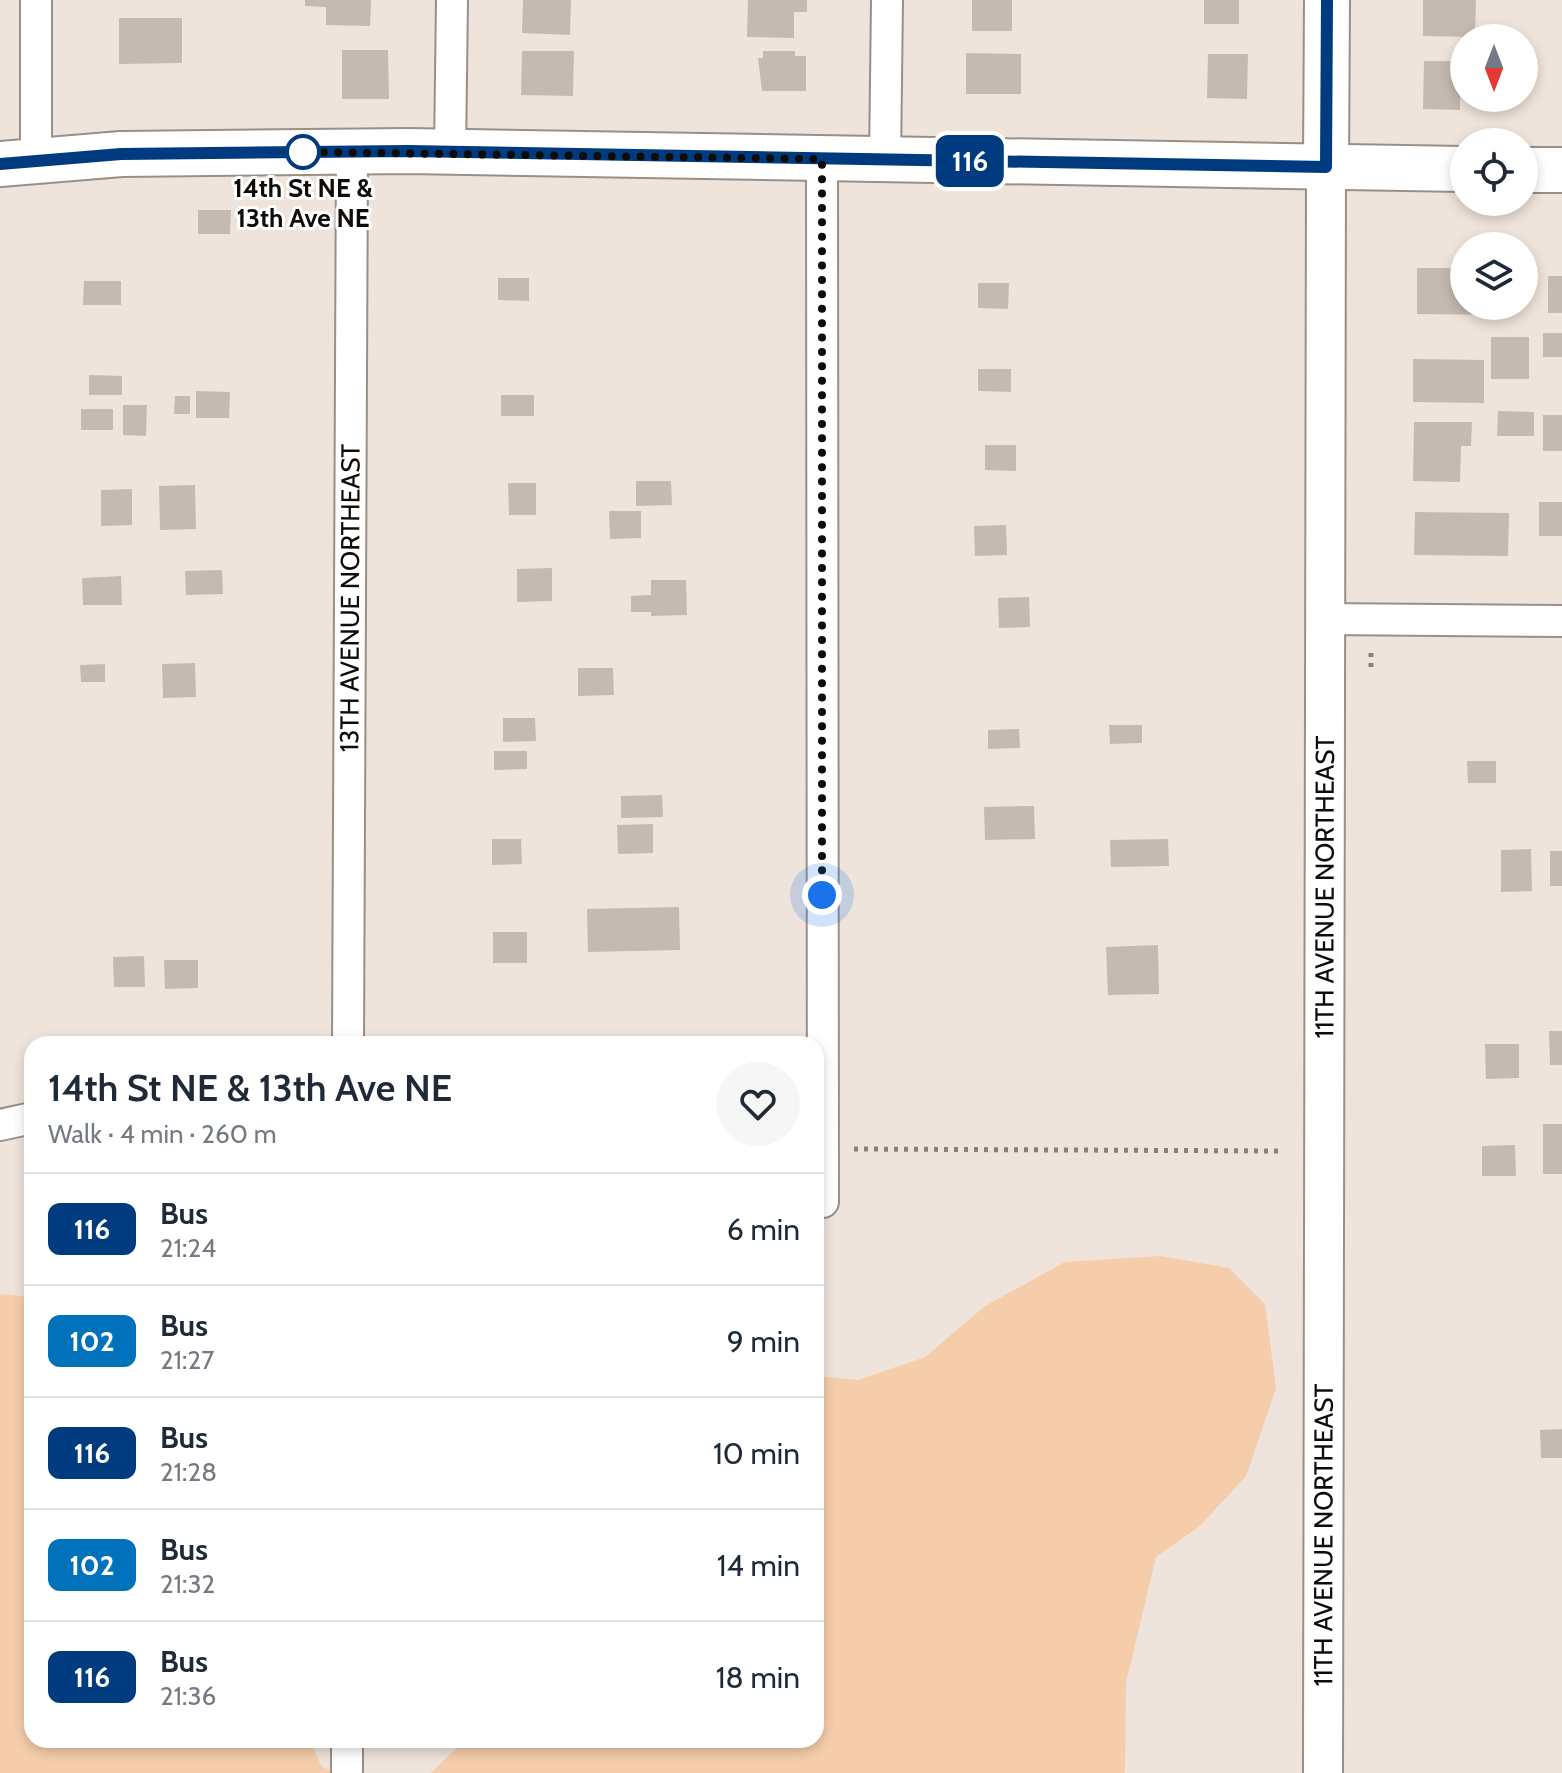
<!DOCTYPE html>
<meta charset="utf-8">
<style>
:root{--surface:#fff;--page:#f6f6f7;--text:#1f2937;--muted:#747a83;--line:#e0e1e3}
body{margin:0;font-family:Cabin,sans-serif;background:var(--page);color:var(--text);height:100vh;display:flex;flex-direction:column;font-size:30px;white-space:nowrap}
*{box-sizing:border-box;margin:0}
p{font-size:26px;color:var(--muted)}
.icon{flex:none;width:44px;height:44px;fill:none;stroke:currentColor;stroke-width:2;stroke-linecap:round;stroke-linejoin:round}
.map{position:relative;flex:1;overflow:hidden}
.side{position:absolute;left:24px;top:1036px;width:800px;height:712px;display:flex;flex-direction:column;background:var(--surface);border-radius:24px;box-shadow:0 4px 12px #0003}
.side>*{flex:none}
.badge{padding:0 16px;border-radius:12px;font-size:28px;line-height:52px}
.needle{width:52px;rotate:180deg}
.tools{position:absolute;left:1450px;top:24px;display:grid;gap:16px}
.tools a{display:grid;place-items:center;width:88px;height:88px;border-radius:50%;background:var(--surface);box-shadow:0 4px 12px #0003;font-size:40px}
.you{position:absolute;width:40px;height:40px;margin:-20px;border:6px solid #fff;border-radius:50%;background:#1a73e8;box-shadow:0 0 0 12px #1a73e833}
.map>.badge{position:absolute;translate:-50% -50%;box-shadow:0 0 0 4px #fff}
.round{display:grid;place-items:center;flex:none;width:84px;height:84px;border-radius:42px;background:var(--page)}
.head{display:flex;align-items:center;justify-content:space-between;height:136px;padding:0 24px}
h1{font-size:38px;font-weight:600;line-height:60px}
ul{padding:0;list-style:none}
li{display:flex;align-items:center;gap:24px;height:112px;padding:0 24px;border-top:2px solid var(--line)}
li div{flex:1}
li b{display:block;font-size:30px}
li em{font-style:normal}
li .badge{min-width:88px;font-weight:700;text-align:center}
.map>svg:first-child{display:block}
</style>
<div class="map">
<svg width="1562" height="1773" viewBox="0 0 1562 1773">
<rect width="100%" height="100%" fill="#efe4db"/>
<!-- green -->
<g fill="#f5cdab">
<polygon points="1160,1256 1229,1268 1265,1304 1276,1388 1246,1476 1200,1526 1156,1557 1126,1683 1125,1773 431,1773 465,1740 816,1740 816,1376 858,1380 925,1357 985,1306 1065,1262"/>
<polygon points="0,1294 32,1297 32,1740 309,1740 322,1767 338,1773 0,1773"/>
</g>
<!-- building -->
<g fill="#c4bab1">
<polygon points="305,0 371,0 370,26 326,25 326,7 305,6"/>
<polygon points="523,0 571,0 570,35 522,33"/>
<polygon points="748,0 807,0 807,12 794,12 794,38 747,37"/>
<rect x="972" y="0" width="40" height="31"/>
<rect x="1204" y="0" width="35" height="24"/>
<polygon points="1423,0 1476,0 1475,37 1423,36"/>
<polygon points="119,18 182,18 182,63 119,64"/>
<polygon points="342,50 388,50 389,99 342,99"/>
<polygon points="522,51 574,51 573,96 521,95"/>
<polygon points="763,51 795,51 795,56 806,56 806,91 762,91 758,58 763,58"/>
<polygon points="966,53 1021,54 1021,94 966,94"/>
<polygon points="1208,54 1248,54 1247,99 1207,98"/>
<polygon points="1424,61 1460,61 1460,110 1423,109"/>
<polygon points="198,210 231,210 230,234 198,234"/>
<polygon points="1417,268 1464,268 1464,306 1509,306 1509,315 1417,314"/>
<rect x="1548" y="276" width="14" height="37"/>
<polygon points="498,278 529,278 529,301 498,300"/>
<polygon points="84,281 121,281 121,305 83,305"/>
<polygon points="978,283 1009,283 1008,309 978,308"/>
<rect x="1543" y="333" width="19" height="24"/>
<rect x="1491" y="337" width="38" height="42"/>
<polygon points="1413,359 1484,360 1484,403 1413,402"/>
<polygon points="978,369 1011,369 1011,392 978,391"/>
<polygon points="89,375 122,376 122,395 89,395"/>
<polygon points="196,391 230,392 229,418 196,418"/>
<rect x="501" y="395" width="33" height="21"/>
<polygon points="175,396 190,396 190,414 174,414"/>
<polygon points="123,405 147,405 146,436 123,435"/>
<rect x="81" y="409" width="32" height="21"/>
<polygon points="1498,411 1534,412 1534,436 1497,436"/>
<rect x="1543" y="415" width="19" height="36"/>
<polygon points="1414,422 1472,422 1471,446 1461,446 1460,482 1413,481"/>
<polygon points="985,445 1016,445 1016,471 985,470"/>
<polygon points="636,481 671,481 672,505 636,506"/>
<polygon points="508,483 536,483 536,515 509,515"/>
<polygon points="195,485 196,529 160,530 159,486"/>
<polygon points="132,489 132,525 101,526 101,490"/>
<rect x="1539" y="502" width="23" height="34"/>
<polygon points="609,511 641,511 641,538 610,539"/>
<polygon points="1415,512 1509,513 1508,556 1414,555"/>
<polygon points="1006,525 1007,555 975,556 974,526"/>
<polygon points="552,568 552,601 517,602 517,569"/>
<polygon points="222,570 223,594 186,595 185,571"/>
<polygon points="121,576 122,605 83,605 82,578"/>
<polygon points="651,580 686,580 687,615 651,616 651,612 631,612 631,596 651,595"/>
<polygon points="1029,597 1030,627 999,628 998,598"/>
<polygon points="195,663 196,697 163,698 162,664"/>
<polygon points="105,664 105,682 81,682 80,665"/>
<polygon points="578,668 613,668 614,695 578,696"/>
<polygon points="503,718 535,718 536,741 503,742"/>
<polygon points="1109,725 1142,725 1142,743 1110,744"/>
<polygon points="1019,729 1020,748 988,749 988,730"/>
<polygon points="494,751 527,751 527,769 494,770"/>
<polygon points="1467,761 1496,761 1496,783 1468,783"/>
<polygon points="662,795 663,817 621,818 621,796"/>
<polygon points="1034,806 1035,839 985,840 984,807"/>
<polygon points="653,824 653,853 618,854 617,825"/>
<polygon points="492,839 521,839 522,864 492,865"/>
<polygon points="1168,839 1169,866 1111,867 1110,840"/>
<polygon points="1531,849 1532,891 1501,892 1501,850"/>
<rect x="1550" y="851" width="12" height="35"/>
<polygon points="679,907 680,950 588,952 587,909"/>
<rect x="493" y="932" width="34" height="31"/>
<polygon points="1158,945 1159,994 1108,995 1106,947"/>
<polygon points="144,956 145,987 114,987 113,957"/>
<polygon points="164,960 198,960 198,988 165,989"/>
<polygon points="1549,1031 1562,1031 1562,1065 1550,1065"/>
<polygon points="524,1040 524,1044 498,1044 498,1041"/>
<polygon points="1485,1044 1519,1044 1519,1078 1486,1079"/>
<rect x="1543" y="1124" width="19" height="50"/>
<polygon points="1515,1145 1516,1176 1482,1176 1482,1146"/>
<polygon points="1562,1429 1562,1458 1541,1458 1540,1430"/>
</g>
<g fill="none" stroke-linecap="round" stroke-linejoin="round">
<defs>
<g id="minor">
<polyline points="36,0 36,160"/>
<polyline points="450,152 452,0"/>
<polyline points="822,159 823,1202"/>
<polyline points="885,161 887,0"/>
<polyline points="1324,619 1562,621"/>
<path id="s1" d="M348 1044 352 151"/>
<polyline points="0,1125 32,1118"/>
<polyline points="347,1770 347,1740"/>
</g>
<g id="tertiary">
<path id="s2" d="M1323 1773 1326 167"/>
</g>
<g id="secondary">
<polyline points="0,164 121,154 408,151 1464,169"/>
<polyline points="1326,167 1327,0"/>
<polyline points="1524,170 1562,170"/>
</g>
</defs>
<!-- minor casing -->
<use href="#minor" stroke="#998f87" stroke-width="34"/>
<!-- tertiary casing -->
<use href="#tertiary" stroke="#998f87" stroke-width="42"/>
<!-- secondary casing -->
<use href="#secondary" stroke="#998f87" stroke-width="48"/>
<!-- path -->
<g stroke="#87807a" stroke-width="5" stroke-dasharray="4 6" stroke-linecap="butt">
<polyline points="1371,667 1371,650"/>
<polyline points="854,1149 1281,1151"/>
</g>
<!-- minor -->
<use href="#minor" stroke="#fff" stroke-width="30"/>
<!-- tertiary -->
<use href="#tertiary" stroke="#fff" stroke-width="38"/>
<!-- secondary -->
<use href="#secondary" stroke="#fff" stroke-width="44"/>
</g>
<g fill="none" stroke-linecap="round" stroke-linejoin="round">
<defs>
<polyline id="line" points="0,164 121,154 408,151 1326,167 1327,0"/>
</defs>
<!-- line casing -->
<use href="#line" stroke="#fff" stroke-width="18"/>
<!-- line -->
<use href="#line" stroke="#003b80" stroke-width="12"/>
<!-- walk -->
<polyline stroke="#0e0b08" stroke-width="8" stroke-dasharray="0 14.4" points="303,152 299,152 822,159 822,895"/>
</g>
<!-- markers -->
<circle fill="#fff" stroke="#003b80" stroke-width="4" cx="303" cy="152" r="16"/>
<g text-anchor="middle" dominant-baseline="central" stroke-width="6" stroke-linejoin="round" paint-order="stroke">
<!-- stop labels -->
<g font-size="26" font-weight="bold" fill="#0e0b08" stroke="#fff">
<text x="303" y="188">14th St NE &amp;<tspan x="303" dy="30">13th Ave NE</tspan></text>
</g>
<!-- street labels -->
<g font-size="26" fill="#0e0b08" stroke="#fff">
<text stroke="none"><textPath href="#s1" startOffset="446">13TH AVENUE NORTHEAST</textPath></text>
<text stroke="none"><textPath href="#s2" startOffset="886">11TH AVENUE NORTHEAST</textPath></text>
<text stroke="none"><textPath href="#s2" startOffset="238">11TH AVENUE NORTHEAST</textPath></text>
</g>
</g>
</svg>
<div class="tools">
<a><svg class="needle" viewBox="-14 -14 28 28"><path d="M0-13l5 13h-10z" fill="#e53935"/><path d="M0 13l5-13h-10z" fill="#747a83"/></svg></a>
<a><svg class="icon" aria-label="locate" viewBox="0 0 24 24"><circle cx="12" cy="12" r="6"/><path d="M12 2v4M12 18v4M2 12h4M18 12h4"/></svg></a>
<a><svg class="icon" aria-label="layers" viewBox="0 0 24 24"><path d="M12 4l9 5-9 5-9-5zM3 14l9 5 9-5"/></svg></a>
</div>
<div class="you" style="left:822px;top:895px"></div>
<b class="badge" style="left:970px;top:161px;background:#003b80;color:#fff">116</b>
<section class="side">
<div class="head"><div><h1>14th St NE &amp; 13th Ave NE</h1><p>Walk · 4 min · 260 m</p></div><a class="round"><svg class="icon" aria-label="heart" viewBox="0 0 24 24"><path d="M12 20l-8-8c-3-5 5-10 8-4 3-6 11-1 8 4z"/></svg></a></div>
<ul>
<li><span class="badge" style="background:#003b80;color:#fff">116</span><div><b>Bus</b><p>21:24</p></div><em>6 min</em></li>
<li><span class="badge" style="background:#0072bc;color:#fff">102</span><div><b>Bus</b><p>21:27</p></div><em>9 min</em></li>
<li><span class="badge" style="background:#003b80;color:#fff">116</span><div><b>Bus</b><p>21:28</p></div><em>10 min</em></li>
<li><span class="badge" style="background:#0072bc;color:#fff">102</span><div><b>Bus</b><p>21:32</p></div><em>14 min</em></li>
<li><span class="badge" style="background:#003b80;color:#fff">116</span><div><b>Bus</b><p>21:36</p></div><em>18 min</em></li>
</ul>
</section>
</div>
